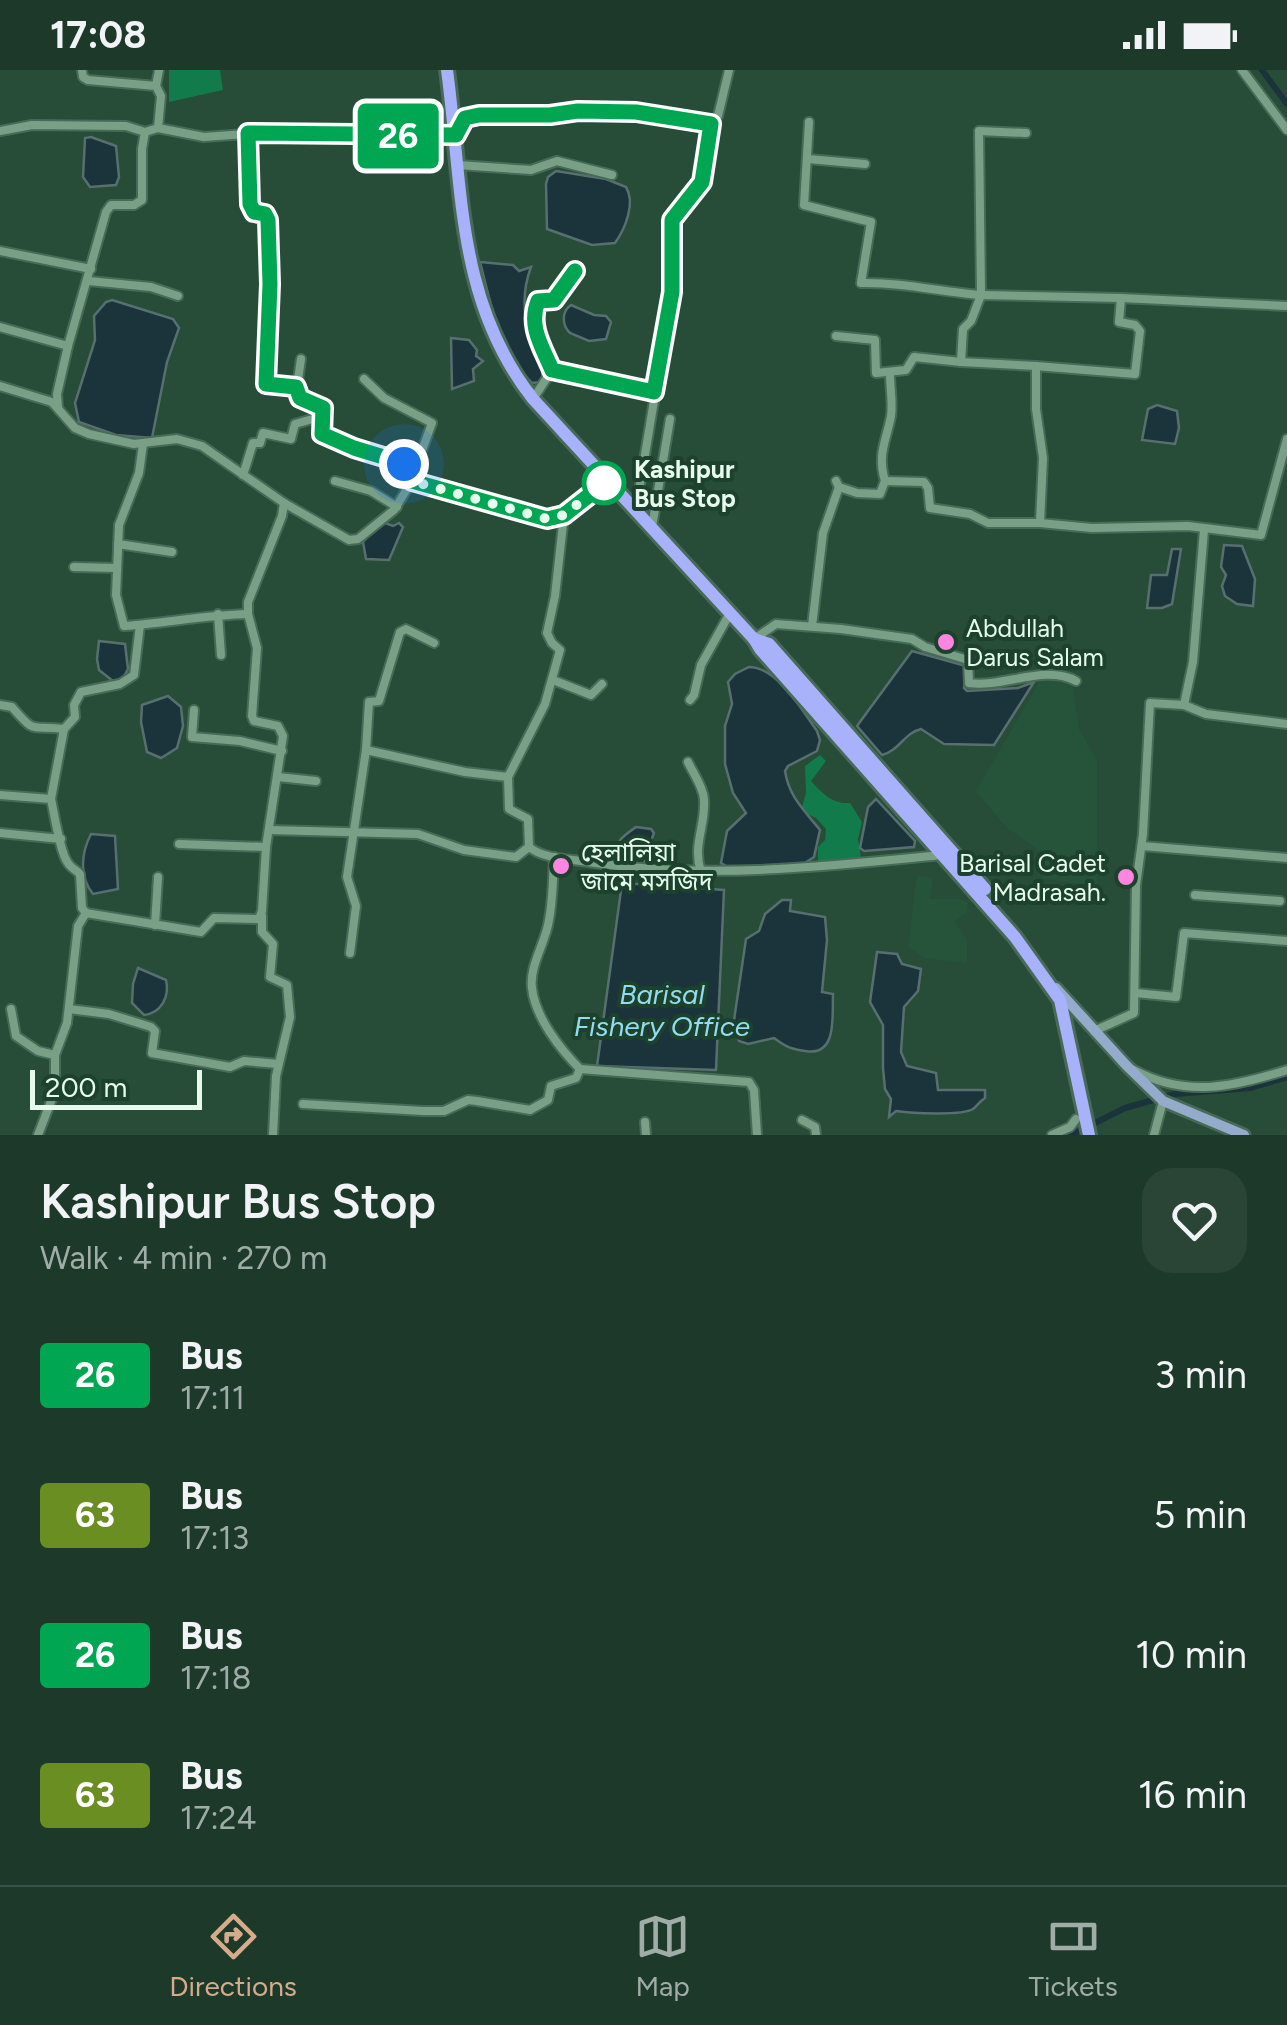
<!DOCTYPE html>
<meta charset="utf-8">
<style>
:root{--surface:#1d3929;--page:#2a4435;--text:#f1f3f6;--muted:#a0aca8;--line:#3b5346;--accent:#d6ab8b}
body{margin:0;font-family:Figtree,"Noto Sans Bengali",sans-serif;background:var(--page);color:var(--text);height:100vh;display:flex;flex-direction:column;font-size:38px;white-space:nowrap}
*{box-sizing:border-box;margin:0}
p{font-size:32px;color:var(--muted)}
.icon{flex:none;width:55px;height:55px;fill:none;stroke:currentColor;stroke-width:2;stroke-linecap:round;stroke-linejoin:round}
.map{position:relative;height:1065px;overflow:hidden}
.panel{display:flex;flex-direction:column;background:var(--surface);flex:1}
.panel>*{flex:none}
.badge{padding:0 20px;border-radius:8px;font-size:35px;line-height:65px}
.scale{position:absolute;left:30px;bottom:25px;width:172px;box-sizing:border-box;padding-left:10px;border:5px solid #e6fbee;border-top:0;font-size:28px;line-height:35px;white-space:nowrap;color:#e6fbee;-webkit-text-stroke:8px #1c412d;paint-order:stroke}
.you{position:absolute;width:50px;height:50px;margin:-25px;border:8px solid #fff;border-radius:50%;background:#1a73e8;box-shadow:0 0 0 15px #1a73e833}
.map>.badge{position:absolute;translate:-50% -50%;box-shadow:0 0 0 5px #fff}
.round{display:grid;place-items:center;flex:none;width:105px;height:105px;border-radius:30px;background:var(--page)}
.headline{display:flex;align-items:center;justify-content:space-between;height:170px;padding:0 40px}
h1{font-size:48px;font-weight:600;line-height:75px}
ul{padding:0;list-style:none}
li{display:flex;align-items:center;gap:30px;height:140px;padding:0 40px}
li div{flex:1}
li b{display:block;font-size:38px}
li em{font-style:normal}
li .badge{min-width:110px;font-weight:700;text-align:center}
.status{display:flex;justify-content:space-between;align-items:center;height:70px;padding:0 50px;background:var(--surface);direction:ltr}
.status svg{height:28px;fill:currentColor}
.tabs{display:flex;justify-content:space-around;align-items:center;height:140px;border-top:2px solid var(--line);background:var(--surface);font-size:28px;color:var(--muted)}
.tabs a{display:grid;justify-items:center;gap:5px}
.tabs .selected{color:var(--accent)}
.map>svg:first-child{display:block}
</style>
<div class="status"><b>17:08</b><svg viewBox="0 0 49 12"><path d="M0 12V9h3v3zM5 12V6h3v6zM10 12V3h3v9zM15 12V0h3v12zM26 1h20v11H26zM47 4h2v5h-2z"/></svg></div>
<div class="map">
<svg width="1287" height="1065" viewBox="0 0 1287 1065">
<rect width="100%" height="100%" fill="#274c37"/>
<!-- built -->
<g fill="#26543a">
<polygon points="1041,609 1072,612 1079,659 1097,690 1097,817 1041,808 1043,783 1006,757 976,721"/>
<polygon points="917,806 933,807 930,829 961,829 968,833 967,842 954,851 967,870 967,893 925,888 908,877"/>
</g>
<!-- green -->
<g fill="#127b4b">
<polygon points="169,0 220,0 223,20 169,32"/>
<path d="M820 685 826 691 811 711C823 724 832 734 850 733L862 752 858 769 861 788 818 791V777L825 770 826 759 816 748 801 741 806 723 805 696Z"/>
</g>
<!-- water -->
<g fill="#1b333a" stroke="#586f70" stroke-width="2.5">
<polygon points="91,67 116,76 119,107 116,115 90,117 83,107 85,68"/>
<path d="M556 101 606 109 626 117C636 133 625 159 615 173L592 175 547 159 546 114 548 107Z"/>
<path d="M480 192 513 195 519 201 531 197C523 218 523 242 529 264 535 281 547 292 541 312L532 313C499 282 491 234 480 192Z"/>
<polygon points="112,230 173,249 179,258 167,292 152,368 116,365 79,352 75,333 95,270 94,246 106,232"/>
<path d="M571 235 594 245 606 246 611 252 606 269 589 271 570 263C562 255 561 242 571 235Z"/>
<polygon points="451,268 469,270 477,280 476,286 483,291 473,299 474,311 452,319"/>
<polygon points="1157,335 1177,341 1179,358 1175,374 1142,370 1148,339"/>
<polygon points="385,453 393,456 399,453 403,457 389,490 366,489 363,472 379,454"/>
<polygon points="1224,475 1242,476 1255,509 1253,536 1237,534 1225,526 1222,516 1226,505 1221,497"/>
<polygon points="1172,479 1181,479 1172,534 1162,538 1147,538 1151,505 1167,505"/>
<polygon points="99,571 125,574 128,599 123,608 113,611 99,600 97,589"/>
<path d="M912 581 966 596 964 618 967 621 1018 618 1034 612 994 675 944 674 921 659C904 663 899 681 882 685L857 656Z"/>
<path d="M749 597C777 597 802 640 817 661L820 670 817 681 788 696 785 701C789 727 804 740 820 760L814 787 803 794 730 798 721 793 727 761 746 743 733 723 725 694V656L732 634 728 612 735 604Z"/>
<polygon points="168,626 181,637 183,656 177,678 161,688 147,682 141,652 142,635"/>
<polygon points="876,729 915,771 914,777 864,781 860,778 868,737"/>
<path d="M636 757 651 759 654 763 649 776 652 778 641 798 625 796 624 791 616 788C614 772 623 766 636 757Z"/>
<path d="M91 764 115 766 118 819 93 824C79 807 81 783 91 764Z"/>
<polygon points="622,813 724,820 716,1000 597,996"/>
<path d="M782 830H791L790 841 825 847 827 870 822 922 833 924C832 945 838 987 805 981 791 979 786 977 774 968L748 974 739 971 733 957 746 869 759 861 765 844Z"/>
<path d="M877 882 897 884 902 894 921 899 918 921 904 937 901 982 907 996 936 1003 938 1020H985V1028C980 1031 977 1036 973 1039 962 1046 910 1043 896 1041L889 1047 891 1029 885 1019 883 998V955L870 932Z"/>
<path d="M138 898 166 910C170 927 161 943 144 945L132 933 133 914Z"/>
</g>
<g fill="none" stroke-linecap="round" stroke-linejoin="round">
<!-- canal -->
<g stroke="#1b333a" stroke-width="6">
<polyline points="1262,0 1287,34"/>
<polyline points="1071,1065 1125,1038 1175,1024 1251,1018 1287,1007"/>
</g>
<defs>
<g id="minor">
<polyline points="82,0 83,7 88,10 156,16 161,26 158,58"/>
<polyline points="1242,0 1287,60"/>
<polyline points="156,16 159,0"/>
<path d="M809 52 804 135 871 152 861 213C903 212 941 222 981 225L979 61 1026 63"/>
<polyline points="0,61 32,55 126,56 145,62"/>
<polyline points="248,63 251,134 254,142 265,144 268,150 270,251 266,314 296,317"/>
<polyline points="808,89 865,94"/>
<polyline points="458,95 531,100 557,91 612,105"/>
<polyline points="0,181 91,199"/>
<polyline points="89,211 151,217 178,226"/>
<polyline points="1287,236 1121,228 1119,252 1135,255 1140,261 1135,304 1036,296 1036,339 1043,388 1040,453 1092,458 1188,456 1261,465 1287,369"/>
<polyline points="0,257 68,276"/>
<polyline points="836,266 875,270 876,303 906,300 914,287 961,292"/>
<path d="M301 289 296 324 323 338V364C344 374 395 396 417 394L432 353 384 328 364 309"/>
<polyline points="1036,296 961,292 963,259 971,251 981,225 1121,228"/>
<path d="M552 300C542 276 528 256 539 231L554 230 575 201"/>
<polyline points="552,300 654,322"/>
<polyline points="0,316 52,332 75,358 89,364 134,374 177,369 202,376 284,433 349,470 358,469 394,440 412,411 547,449 564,445 609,410"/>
<polyline points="533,329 552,300"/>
<polyline points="58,338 57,324 68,276 106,142 111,135 134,135 142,130 142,79 145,62 158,58 204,67 273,62 456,65 465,48 479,45 550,45 578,41 636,42 711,54"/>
<path d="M143 374 139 403 119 455 116 525 124 556C166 553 206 545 248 544L257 578 252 646 254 651 278 656 283 666 266 777 179 774"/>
<polyline points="243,405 253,373 260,373 263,363 291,369 295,354 323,346"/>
<polyline points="335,411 371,421 397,437"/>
<path d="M836 411 839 417 857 423 880 424 885 411C877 384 886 372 891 346 893 332 890 318 890 304"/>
<polyline points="885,411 924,412 928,418 930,438 970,444 988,453 1040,453"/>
<polyline points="636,439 672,222 672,149 702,112 711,54 718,46 729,0"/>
<polyline points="652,457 670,349"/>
<polyline points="118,474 172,482"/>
<polyline points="74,497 116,498"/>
<polyline points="218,544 221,585"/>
<polyline points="248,544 248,532 282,446 284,433"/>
<polyline points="812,556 823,463 839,417"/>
<path d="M754 569 776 554 841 559 912 569 925 577 968 590 969 613C1003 618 1045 594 1076 611"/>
<polyline points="434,573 406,559 400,562 379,631 369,632 366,680 465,702 508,707"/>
<polyline points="553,610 591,625 602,614"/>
<polyline points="690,630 694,625 701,595 730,543"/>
<path d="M0 635 12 637C36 665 30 655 64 659L75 647 74 635 81 622 120 614 134 605 140 555"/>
<polyline points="1184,635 1206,644 1287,654"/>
<polyline points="194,640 192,667 240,671 282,681"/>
<path d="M688 692C693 703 703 716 704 729 706 756 692 775 701 802"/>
<polyline points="278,707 316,711"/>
<path d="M0 725 51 729C54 742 60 783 68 793 71 798 76 800 80 804L82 838 86 843 201 862 214 848 259 849 262 841 266 777"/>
<polyline points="51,729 64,659"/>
<path d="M270 760 418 764 464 780 516 787 529 777C544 789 569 789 588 792 706 810 823 797 942 785"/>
<polyline points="0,763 61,769"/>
<polyline points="1142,776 1287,788"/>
<polyline points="529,777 528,749 509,739 508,707 545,634 560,580 552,573 547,563 555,526 564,445"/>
<path d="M554 787C553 808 553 829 549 850 546 872 529 896 532 918 535 947 560 979 580 999L749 1012 754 1020 757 1065"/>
<polyline points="1195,825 1280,831"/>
<polyline points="262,846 262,862 273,874 270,907 287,915 290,947 276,1006 273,1065"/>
<polyline points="155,855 158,807"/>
<polyline points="350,883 356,836 347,807 366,680"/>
<polyline points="1136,923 1176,927 1184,863 1287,871"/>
<polyline points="11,939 16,966 38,981 55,985"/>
<polyline points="69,939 109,944 151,957 155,961 152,983 230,997 244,991 278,994"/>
<polyline points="1094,961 1134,943 1136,815 1143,764 1150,633 1184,635 1193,592 1204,460"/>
<path d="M1134 1000C1186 1028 1233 1017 1287 1000"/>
<polyline points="303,1034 423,1041 444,1041 468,1030 477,1031 530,1040 548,1030 551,1016 576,1008 580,999"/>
<polyline points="802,1050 815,1057 816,1065"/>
<polyline points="645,1052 646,1065"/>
<polyline points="38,1065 55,1021 55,985 67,953 78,856 86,843"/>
<polyline points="1052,1065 1070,1057 1076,1049"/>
<polyline points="1154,1065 1163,1031"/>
</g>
<polyline id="major" points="1056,918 1126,995 1163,1031 1244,1065"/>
<g id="highway">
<path d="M447 0C463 118 456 231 533 329L754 569 760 579 1015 867 1060 930 1089 1065"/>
<polyline points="754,569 769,574 985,819"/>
</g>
</defs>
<!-- minor casing -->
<use href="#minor" stroke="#486a58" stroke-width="12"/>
<!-- major casing -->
<use href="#major" stroke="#486a58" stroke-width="15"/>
<!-- highway casing -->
<use href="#highway" stroke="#486a58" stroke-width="18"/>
<!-- minor -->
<use href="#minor" stroke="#79a087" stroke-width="8"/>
<!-- major -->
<use href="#major" stroke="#95abcc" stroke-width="10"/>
<!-- highway -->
<use href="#highway" stroke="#a7b2fa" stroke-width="12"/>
</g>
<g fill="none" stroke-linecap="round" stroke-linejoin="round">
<defs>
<path id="line" d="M575 201 554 230 538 231C528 256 542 276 552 300L654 322 672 222V150L702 112 711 54 636 42 578 41 550 45H479L465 48 456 65 248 63 250 134 254 142 265 144 268 150 270 214 266 314 296 317 300 328 323 338 322 364 354 378 413 396 412 411 547 449 564 445 610 409"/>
</defs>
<!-- line casing -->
<use href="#line" stroke="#fff" stroke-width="22"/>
<!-- line -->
<use href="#line" stroke="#00a651" stroke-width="15"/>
<!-- walk -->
<polyline stroke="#e6fbee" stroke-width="10" stroke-dasharray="0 18" points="404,394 413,396 412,411 547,449 564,445 604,413"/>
</g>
<!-- markers -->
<circle fill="#fff" stroke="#00a651" stroke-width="5" cx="604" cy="413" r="20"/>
<g fill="#fe86e1" stroke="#1c412d" stroke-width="4">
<circle cx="946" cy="572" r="10"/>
<circle cx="561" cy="796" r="10"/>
<circle cx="1126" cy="807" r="10"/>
</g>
<g text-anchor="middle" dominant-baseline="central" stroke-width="8" stroke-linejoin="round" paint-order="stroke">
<!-- stop labels -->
<g font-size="25" font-weight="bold" fill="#e6fbee" stroke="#1c412d" text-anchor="start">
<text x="634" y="399">Kashipur<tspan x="634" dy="29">Bus Stop</tspan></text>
</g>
<!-- poi labels -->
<g font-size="25" fill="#e6fbee" stroke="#1c412d" text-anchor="start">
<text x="966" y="558">Abdullah<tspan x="966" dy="29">Darus Salam</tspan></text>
<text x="581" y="782">হেলালিয়া<tspan x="581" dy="29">জামে মসজিদ</tspan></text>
<text x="1106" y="793" text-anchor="end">Barisal Cadet<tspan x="1106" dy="29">Madrasah.</tspan></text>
</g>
<!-- water labels -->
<g font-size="28" font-style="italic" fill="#93dcf0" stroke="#1c412d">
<text x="662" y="924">Barisal<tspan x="662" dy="32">Fishery Office</tspan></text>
</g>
</g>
</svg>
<div class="scale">200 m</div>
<div class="you" style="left:404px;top:394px"></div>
<b class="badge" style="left:398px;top:66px;background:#00a651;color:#fff">26</b>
</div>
<section class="panel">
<div class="headline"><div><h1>Kashipur Bus Stop</h1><p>Walk · 4 min · 270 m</p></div><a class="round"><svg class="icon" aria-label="heart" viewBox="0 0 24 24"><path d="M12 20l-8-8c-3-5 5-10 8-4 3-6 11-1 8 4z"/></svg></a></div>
<ul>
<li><span class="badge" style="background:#00a651;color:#fff">26</span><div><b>Bus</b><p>17:11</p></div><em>3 min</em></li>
<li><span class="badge" style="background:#6b8e23;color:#fff">63</span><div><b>Bus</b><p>17:13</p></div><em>5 min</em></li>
<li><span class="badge" style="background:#00a651;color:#fff">26</span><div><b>Bus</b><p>17:18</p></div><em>10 min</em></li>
<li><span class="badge" style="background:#6b8e23;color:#fff">63</span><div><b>Bus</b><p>17:24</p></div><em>16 min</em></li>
</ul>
</section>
<nav class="tabs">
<a class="selected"><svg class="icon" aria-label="directions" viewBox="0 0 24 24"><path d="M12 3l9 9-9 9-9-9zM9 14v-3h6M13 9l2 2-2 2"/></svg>Directions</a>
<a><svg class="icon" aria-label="map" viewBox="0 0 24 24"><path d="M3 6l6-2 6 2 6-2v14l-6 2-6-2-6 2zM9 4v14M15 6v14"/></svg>Map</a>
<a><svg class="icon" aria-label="tickets" viewBox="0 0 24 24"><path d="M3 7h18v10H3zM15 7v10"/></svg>Tickets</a>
</nav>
